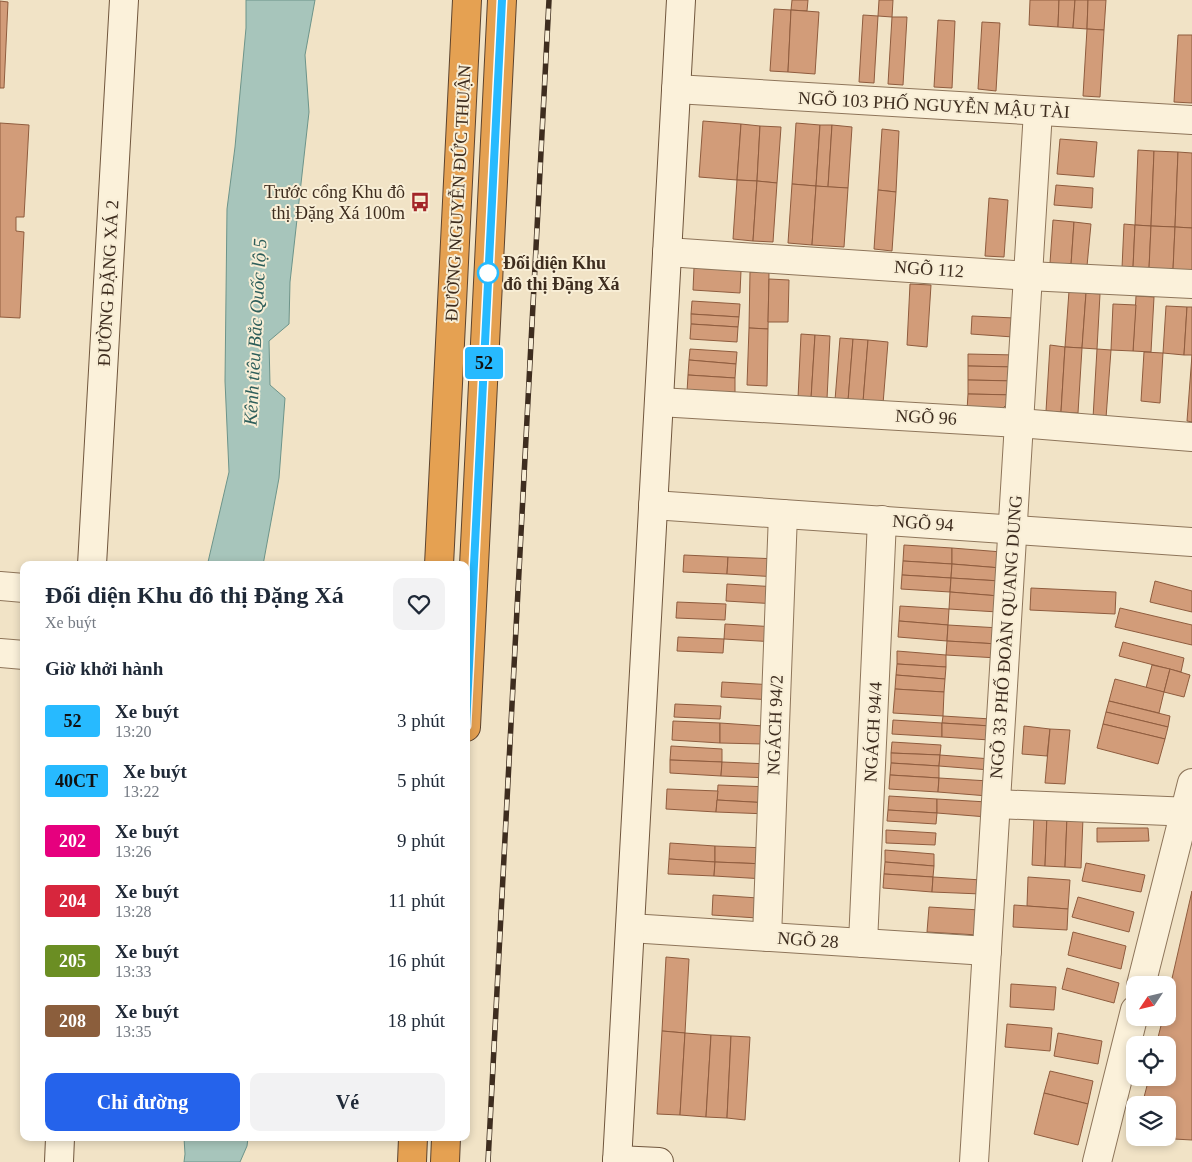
<!DOCTYPE html>
<html lang="vi">
<meta charset="utf-8">
<style>
:root{--surface:#fff;--page:#f2f2f3;--text:#1f2937;--muted:#747a83;--accent:#2563eb}
body{margin:0;font-family:Georgia,serif;background:var(--page);color:var(--text);height:100vh;display:flex;flex-direction:column;font-size:19px;white-space:nowrap}
*{box-sizing:border-box;margin:0}
p{font-size:16px;color:var(--muted)}
.icon{flex:none;width:28px;height:28px;fill:none;stroke:currentColor;stroke-width:2;stroke-linecap:round;stroke-linejoin:round}
.map{position:relative;flex:1;overflow:hidden}
.drawer{position:absolute;left:20px;top:561px;width:450px;height:580px;display:flex;flex-direction:column;background:var(--surface);border-radius:10px;box-shadow:0 2px 8px #0003}
.drawer>*{flex:none}
.badge{padding:0 10px;border-radius:4px;font-size:18px;line-height:32px}
.needle{width:32px;rotate:235deg}
.fabs{position:absolute;left:1126px;top:976px;display:grid;gap:10px}
.fabs a{display:grid;place-items:center;width:50px;height:50px;border-radius:10px;background:var(--surface);box-shadow:0 2px 8px #0003;font-size:25px}
.map>.badge{position:absolute;translate:-50% -50%;box-shadow:0 0 0 2px #fff}
h2{padding:0 25px;font-size:19px;line-height:45px}
.round{display:grid;place-items:center;flex:none;width:52px;height:52px;border-radius:10px;background:var(--page)}
.headline{display:flex;align-items:center;justify-content:space-between;height:85px;padding:0 25px}
h1{font-size:24px;font-weight:700;line-height:38px}
.primary-button{display:flex;gap:10px;margin-top:auto;padding:10px 25px}
.primary-button a{flex:1;height:58px;border-radius:10px;background:var(--accent);color:#fff;font-size:20px;font-weight:700;line-height:58px;text-align:center}
.primary-button a+a{background:var(--page);color:var(--text)}
ul{padding:0;list-style:none}
li{display:flex;align-items:center;gap:15px;height:60px;padding:0 25px}
li div{flex:1}
li b{display:block;font-size:19px}
li em{font-style:normal}
li .badge{min-width:55px;font-weight:700;text-align:center}
.map>svg:first-child{display:block}
</style>
<div class="map">
<svg width="1192" height="1162" viewBox="0 0 1192 1162">
<rect width="100%" height="100%" fill="#f1e3c6"/>
<!-- water -->
<g fill="#a7c5bb" stroke="#6d948a">
<polygon points="246,0 315,0 305,55 309,112 290,282 289,324 269,341 270,385 285,398 279,478 263,565 208,562 229,472 225,381 227,209 235,147 246,28"/>
<polygon points="184,1138 248,1138 247,1146 240,1162 184,1162 185,1154"/>
</g>
<!-- building -->
<g fill="#d29c79" stroke="#8f5c3e">
<polygon points="792,0 808,0 807,11 791,10"/>
<polygon points="879,0 893,0 892,17 878,16"/>
<polygon points="1030,0 1059,0 1058,27 1029,25"/>
<polygon points="1059,0 1075,0 1073,28 1058,27"/>
<polygon points="1075,0 1088,0 1087,29 1073,28"/>
<polygon points="1088,0 1106,0 1104,30 1087,29"/>
<polygon points="0,1 8,2 4,88 0,88"/>
<polygon points="774,9 791,10 788,72 770,71"/>
<polygon points="791,10 819,12 815,74 788,72"/>
<polygon points="863,15 878,16 874,83 859,82"/>
<polygon points="892,17 907,17 903,85 888,84"/>
<polygon points="938,20 955,21 952,88 934,87"/>
<polygon points="982,22 1000,23 996,91 978,89"/>
<polygon points="1087,29 1104,30 1100,97 1083,96"/>
<polygon points="1178,35 1192,35 1192,103 1174,102"/>
<polygon points="703,121 741,124 737,180 699,177"/>
<polygon points="0,123 29,125 24,217 16,217 16,231 24,232 20,318 0,317"/>
<polygon points="796,123 820,125 816,186 792,184"/>
<polygon points="741,124 760,126 757,181 737,180"/>
<polygon points="820,125 832,125 828,187 816,186"/>
<polygon points="832,125 852,127 848,188 828,187"/>
<polygon points="760,126 781,127 777,183 757,181"/>
<polygon points="882,129 899,131 896,192 878,190"/>
<polygon points="1060,139 1097,142 1094,177 1057,174"/>
<polygon points="1138,150 1154,151 1151,226 1135,225"/>
<polygon points="1154,151 1178,152 1175,227 1151,226"/>
<polygon points="1178,152 1192,153 1192,228 1175,227"/>
<polygon points="737,180 757,181 753,241 733,239"/>
<polygon points="757,181 777,183 773,242 753,241"/>
<polygon points="792,184 816,186 812,245 788,243"/>
<polygon points="1056,185 1093,188 1092,208 1054,205"/>
<polygon points="816,186 848,188 844,247 812,245"/>
<polygon points="878,190 896,192 892,251 874,249"/>
<polygon points="989,198 1008,200 1004,257 985,256"/>
<polygon points="1053,220 1074,222 1071,265 1050,263"/>
<polygon points="1074,222 1091,224 1087,266 1071,265"/>
<polygon points="1124,224 1135,225 1133,268 1122,268"/>
<polygon points="1135,225 1151,226 1149,269 1133,268"/>
<polygon points="1151,226 1175,227 1173,270 1149,269"/>
<polygon points="1175,227 1192,228 1192,271 1173,270"/>
<polygon points="694,268 741,271 740,293 693,290"/>
<polygon points="750,272 769,272 768,329 749,328"/>
<polygon points="769,279 789,280 788,322 768,322"/>
<polygon points="910,284 931,285 927,347 907,345"/>
<polygon points="1069,291 1086,293 1082,348 1065,347"/>
<polygon points="1086,293 1100,294 1097,349 1082,348"/>
<polygon points="1136,296 1154,297 1151,352 1133,351"/>
<polygon points="692,301 740,304 739,317 691,314"/>
<polygon points="1113,304 1136,305 1133,351 1111,350"/>
<polygon points="1166,306 1187,307 1184,355 1163,353"/>
<polygon points="1187,307 1192,307 1192,355 1184,355"/>
<polygon points="691,314 739,317 738,327 691,324"/>
<polygon points="972,316 1014,318 1013,337 971,334"/>
<polygon points="691,324 738,327 737,342 690,339"/>
<polygon points="749,328 768,329 767,386 747,385"/>
<polygon points="801,334 815,335 811,399 798,398"/>
<polygon points="815,335 830,336 827,399 811,399"/>
<polygon points="840,338 853,339 848,401 835,400"/>
<polygon points="853,339 868,340 863,402 848,401"/>
<polygon points="868,340 888,342 883,404 863,402"/>
<polygon points="1050,345 1065,347 1061,412 1046,411"/>
<polygon points="1065,347 1082,348 1078,413 1061,412"/>
<polygon points="690,349 737,352 736,364 689,360"/>
<polygon points="1097,349 1111,350 1106,418 1093,418"/>
<polygon points="1144,352 1163,353 1160,403 1141,401"/>
<polygon points="968,354 1016,355 1016,367 968,366"/>
<polygon points="1192,355 1192,422 1187,421"/>
<polygon points="689,360 736,364 735,378 688,375"/>
<polygon points="968,366 1016,367 1016,381 968,380"/>
<polygon points="688,375 735,378 735,395 687,392"/>
<polygon points="968,380 1016,381 1016,395 968,394"/>
<polygon points="968,394 1016,395 1000,411 967,410"/>
<polygon points="904,545 952,548 952,564 903,561"/>
<polygon points="952,548 1002,552 1001,568 952,564"/>
<polygon points="684,555 728,557 727,574 683,572"/>
<polygon points="728,557 779,559 778,577 727,574"/>
<polygon points="903,561 952,564 951,578 902,575"/>
<polygon points="952,564 1001,568 1000,581 951,578"/>
<polygon points="902,575 951,578 950,592 901,589"/>
<polygon points="951,578 1000,581 999,596 950,592"/>
<polygon points="1155,581 1192,591 1192,612 1150,602"/>
<polygon points="727,584 778,587 777,604 726,601"/>
<polygon points="1031,588 1116,592 1115,614 1030,610"/>
<polygon points="950,592 999,596 998,612 949,609"/>
<polygon points="677,602 726,604 725,620 676,618"/>
<polygon points="900,606 949,609 948,625 899,621"/>
<polygon points="1120,608 1192,625 1192,645 1115,627"/>
<polygon points="899,621 948,625 947,641 898,637"/>
<polygon points="725,624 776,627 776,642 724,639"/>
<polygon points="948,625 1000,628 998,644 947,641"/>
<polygon points="678,637 724,639 723,653 677,651"/>
<polygon points="947,641 998,644 998,658 946,655"/>
<polygon points="1123,642 1184,658 1181,672 1119,656"/>
<polygon points="897,651 946,655 946,667 897,664"/>
<polygon points="897,664 946,667 945,679 896,675"/>
<polygon points="1152,665 1170,669 1164,692 1146,688"/>
<polygon points="1170,669 1190,675 1184,697 1164,692"/>
<polygon points="896,675 945,679 944,692 895,689"/>
<polygon points="1115,679 1164,692 1159,713 1109,701"/>
<polygon points="722,682 774,685 773,700 721,697"/>
<polygon points="895,689 944,692 943,716 893,713"/>
<polygon points="1109,701 1170,716 1168,727 1106,712"/>
<polygon points="675,704 721,706 720,719 674,717"/>
<polygon points="1106,712 1168,727 1165,739 1103,724"/>
<polygon points="943,716 991,719 991,726 942,723"/>
<polygon points="893,720 942,723 942,737 892,734"/>
<polygon points="673,721 720,723 720,743 672,740"/>
<polygon points="720,723 764,726 763,744 720,743"/>
<polygon points="942,723 991,726 990,740 942,737"/>
<polygon points="1103,724 1165,739 1158,764 1097,748"/>
<polygon points="1024,726 1050,729 1047,756 1022,754"/>
<polygon points="1050,729 1070,730 1065,784 1045,783"/>
<polygon points="892,742 941,745 940,755 891,753"/>
<polygon points="671,746 722,749 722,762 670,760"/>
<polygon points="891,753 940,755 939,766 891,763"/>
<polygon points="940,755 991,759 990,770 939,766"/>
<polygon points="670,760 722,762 721,776 670,773"/>
<polygon points="722,762 770,764 770,778 721,776"/>
<polygon points="891,763 939,766 939,778 890,775"/>
<polygon points="890,775 939,778 938,792 889,789"/>
<polygon points="939,778 989,781 988,796 938,792"/>
<polygon points="718,785 770,787 769,803 717,800"/>
<polygon points="667,789 718,791 716,812 666,809"/>
<polygon points="889,796 937,799 937,813 888,810"/>
<polygon points="937,799 987,802 987,817 937,813"/>
<polygon points="717,800 769,803 768,814 716,812"/>
<polygon points="888,810 937,813 936,824 887,821"/>
<polygon points="1034,815 1047,816 1045,866 1032,865"/>
<polygon points="1047,816 1067,817 1065,867 1045,866"/>
<polygon points="1067,817 1083,818 1081,868 1065,867"/>
<polygon points="1097,828 1148,828 1149,841 1097,842"/>
<polygon points="886,830 936,833 935,845 886,843"/>
<polygon points="670,843 715,846 715,862 669,859"/>
<polygon points="715,846 767,848 766,864 715,862"/>
<polygon points="885,850 934,854 934,866 885,862"/>
<polygon points="669,859 715,862 714,876 668,874"/>
<polygon points="715,862 766,864 765,879 714,876"/>
<polygon points="885,862 934,866 933,877 884,874"/>
<polygon points="1086,863 1145,875 1141,892 1082,881"/>
<polygon points="884,874 933,877 932,892 883,888"/>
<polygon points="933,877 982,880 981,894 932,892"/>
<polygon points="1028,877 1070,880 1068,909 1027,906"/>
<polygon points="1192,891 1192,1140 1156,1138 1168,1138 1168,1105 1142,1105 1149,1078 1168,1078 1168,1045 1156,1045 1163,1018 1168,1018 1168,996"/>
<polygon points="713,895 758,898 757,918 712,915"/>
<polygon points="1078,897 1134,912 1129,932 1072,917"/>
<polygon points="1014,905 1068,909 1067,930 1013,927"/>
<polygon points="929,907 980,910 978,935 927,932"/>
<polygon points="1073,932 1126,946 1121,969 1068,955"/>
<polygon points="666,957 689,959 685,1033 662,1031"/>
<polygon points="1067,968 1119,983 1114,1003 1062,989"/>
<polygon points="1011,984 1056,987 1054,1010 1010,1007"/>
<polygon points="1007,1024 1052,1028 1050,1051 1005,1047"/>
<polygon points="662,1031 685,1033 680,1115 657,1114"/>
<polygon points="685,1033 711,1035 706,1117 680,1115"/>
<polygon points="1058,1033 1102,1041 1098,1064 1054,1056"/>
<polygon points="711,1035 731,1036 727,1118 706,1117"/>
<polygon points="731,1036 750,1037 745,1120 727,1118"/>
<polygon points="1050,1071 1093,1081 1088,1104 1044,1093"/>
<polygon points="1044,1093 1088,1104 1078,1145 1034,1134"/>
</g>
<g fill="none" stroke-linecap="round" stroke-linejoin="round">
<defs>
<g id="street">
<polyline points="676,89 1192,120"/>
<polyline points="667,252 1028,276 1192,284"/>
<polyline points="659,402 1019,423 1192,437"/>
<polyline points="653,505 1192,542"/>
<polyline points="0,586 24,588"/>
<polyline points="0,653 24,655"/>
<polyline points="996,804 1192,812"/>
<polyline points="630,928 987,951"/>
<polyline points="767,937 783,514"/>
<polyline points="863,943 882,520"/>
<polyline points="1141,985 1192,783"/>
<polyline points="974,1162 1038,111"/>
<polyline points="1097,1162 1135,1010"/>
</g>
<g id="secondary">
<polyline points="92,565 124,0"/>
<polyline points="617,1160 659,1162"/>
<polyline points="59,1162 60,1138"/>
<polyline points="617,1162 681,0"/>
</g>
<g id="highway">
<polyline points="439,565 467,0"/>
<polyline points="466,727 502,0"/>
<polyline points="412,1162 413,1138"/>
<polyline points="445,1162 446,1138"/>
</g>
</defs>
<!-- street casing -->
<use href="#street" stroke="#8e755a" stroke-width="30"/>
<!-- secondary casing -->
<use href="#secondary" stroke="#70563d" stroke-width="30"/>
<!-- highway casing -->
<use href="#highway" stroke="#5c432e" stroke-width="30"/>
<!-- street -->
<use href="#street" stroke="#fbf1da" stroke-width="28"/>
<!-- secondary -->
<use href="#secondary" stroke="#fbf1da" stroke-width="28"/>
<!-- highway -->
<use href="#highway" stroke="#e5a152" stroke-width="28"/>
<defs>
<polyline id="rail" points="488,1162 549,0"/>
</defs>
<!-- rail casing -->
<use href="#rail" stroke="#3e2d1f" stroke-width="5.5"/>
<!-- rail -->
<use href="#rail" stroke="#f8eed6" stroke-width="4" stroke-dasharray="11" stroke-linecap="butt"/>
</g>
<g fill="none" stroke-linecap="round" stroke-linejoin="round">
<defs>
<polyline id="line" points="466,726 502,0"/>
</defs>
<!-- line casing -->
<use href="#line" stroke="#fff" stroke-width="11"/>
<!-- line -->
<use href="#line" stroke="#27baff" stroke-width="8"/>
</g>
<!-- icons -->
<defs>
<symbol id="bus-bare" viewBox="-9 -9 18 18"><path d="M-5-6H5V4H4V6H2V4H-2V6H-4V4H-5ZM-3.5-4V0h7V-4ZM-3.5 1.2v1.5H-2V1.2ZM2 1.2v1.5H3.5V1.2Z" fill="#a22529" stroke="#f8eed6" stroke-width="2.5" paint-order="stroke"/></symbol>
</defs>
<g fill-rule="evenodd">
<use href="#bus-bare" x="406" y="188" width="28" height="28"/>
</g>
<!-- markers -->
<circle fill="#fff" stroke="#27baff" stroke-width="2.5" cx="488" cy="273" r="10"/>
<g text-anchor="middle" dominant-baseline="central" stroke-width="4" stroke-linejoin="round" paint-order="stroke">
<!-- street labels -->
<g font-size="18" fill="#3e2d1f" stroke="#f8eed6">
<text transform="translate(934 105) rotate(3)">NGÕ 103 PHỐ NGUYỄN MẬU TÀI</text>
<text transform="translate(458 193) rotate(-87)">ĐƯỜNG NGUYỄN ĐỨC THUẬN</text>
<text transform="translate(929 269) rotate(4)">NGÕ 112</text>
<text transform="translate(108 283) rotate(-87)">ĐƯỜNG ĐẶNG XÁ 2</text>
<text transform="translate(926 417) rotate(3)">NGÕ 96</text>
<text transform="translate(923 523) rotate(4)">NGÕ 94</text>
<text transform="translate(1006 637) rotate(-86)">NGÕ 33 PHỐ ĐOÀN QUANG DUNG</text>
<text transform="translate(775 725) rotate(-88)">NGÁCH 94/2</text>
<text transform="translate(873 732) rotate(-87)">NGÁCH 94/4</text>
<text transform="translate(808 940) rotate(4)">NGÕ 28</text>
</g>
<!-- poi labels -->
<g font-size="18" fill="#3e2d1f" stroke="#f8eed6" text-anchor="end">
<text x="405" y="192">Trước cổng Khu đô<tspan x="405" dy="21">thị Đặng Xá 100m</tspan></text>
</g>
<!-- stop labels -->
<g font-size="18" font-weight="bold" fill="#3e2d1f" stroke="#f8eed6" text-anchor="start">
<text x="503" y="263">Đối diện Khu<tspan x="503" dy="21">đô thị Đặng Xá</tspan></text>
</g>
<!-- water labels -->
<g font-size="19" font-style="italic" fill="#2d5e5a" stroke="#f8eed6">
<text transform="translate(255 332) rotate(-87)">Kênh tiêu Bắc Quốc lộ 5</text>
</g>
</g>
</svg>
<div class="fabs">
<a><svg class="needle" viewBox="-14 -14 28 28"><path d="M0-13l5 13h-10z" fill="#e53935"/><path d="M0 13l5-13h-10z" fill="#747a83"/></svg></a>
<a><svg class="icon" aria-label="locate" viewBox="0 0 24 24"><circle cx="12" cy="12" r="6"/><path d="M12 2v4M12 18v4M2 12h4M18 12h4"/></svg></a>
<a><svg class="icon" aria-label="layers" viewBox="0 0 24 24"><path d="M12 4l9 5-9 5-9-5zM3 14l9 5 9-5"/></svg></a>
</div>
<b class="badge" style="left:484px;top:363px;background:#27baff;color:#111">52</b>
<section class="drawer">
<div class="headline"><div><h1>Đối diện Khu đô thị Đặng Xá</h1><p>Xe buýt</p></div><a class="round"><svg class="icon" aria-label="heart" viewBox="0 0 24 24"><path d="M12 20l-8-8c-3-5 5-10 8-4 3-6 11-1 8 4z"/></svg></a></div>
<h2>Giờ khởi hành</h2>
<ul>
<li><span class="badge" style="background:#27baff;color:#111">52</span><div><b>Xe buýt</b><p>13:20</p></div><em>3 phút</em></li>
<li><span class="badge" style="background:#27baff;color:#111">40CT</span><div><b>Xe buýt</b><p>13:22</p></div><em>5 phút</em></li>
<li><span class="badge" style="background:#e6007e;color:#fff">202</span><div><b>Xe buýt</b><p>13:26</p></div><em>9 phút</em></li>
<li><span class="badge" style="background:#d7263d;color:#fff">204</span><div><b>Xe buýt</b><p>13:28</p></div><em>11 phút</em></li>
<li><span class="badge" style="background:#6b8e23;color:#fff">205</span><div><b>Xe buýt</b><p>13:33</p></div><em>16 phút</em></li>
<li><span class="badge" style="background:#8b5e3c;color:#fff">208</span><div><b>Xe buýt</b><p>13:35</p></div><em>18 phút</em></li>
</ul>
<div class="primary-button"><a>Chỉ đường</a><a>Vé</a></div>
</section>
</div>
